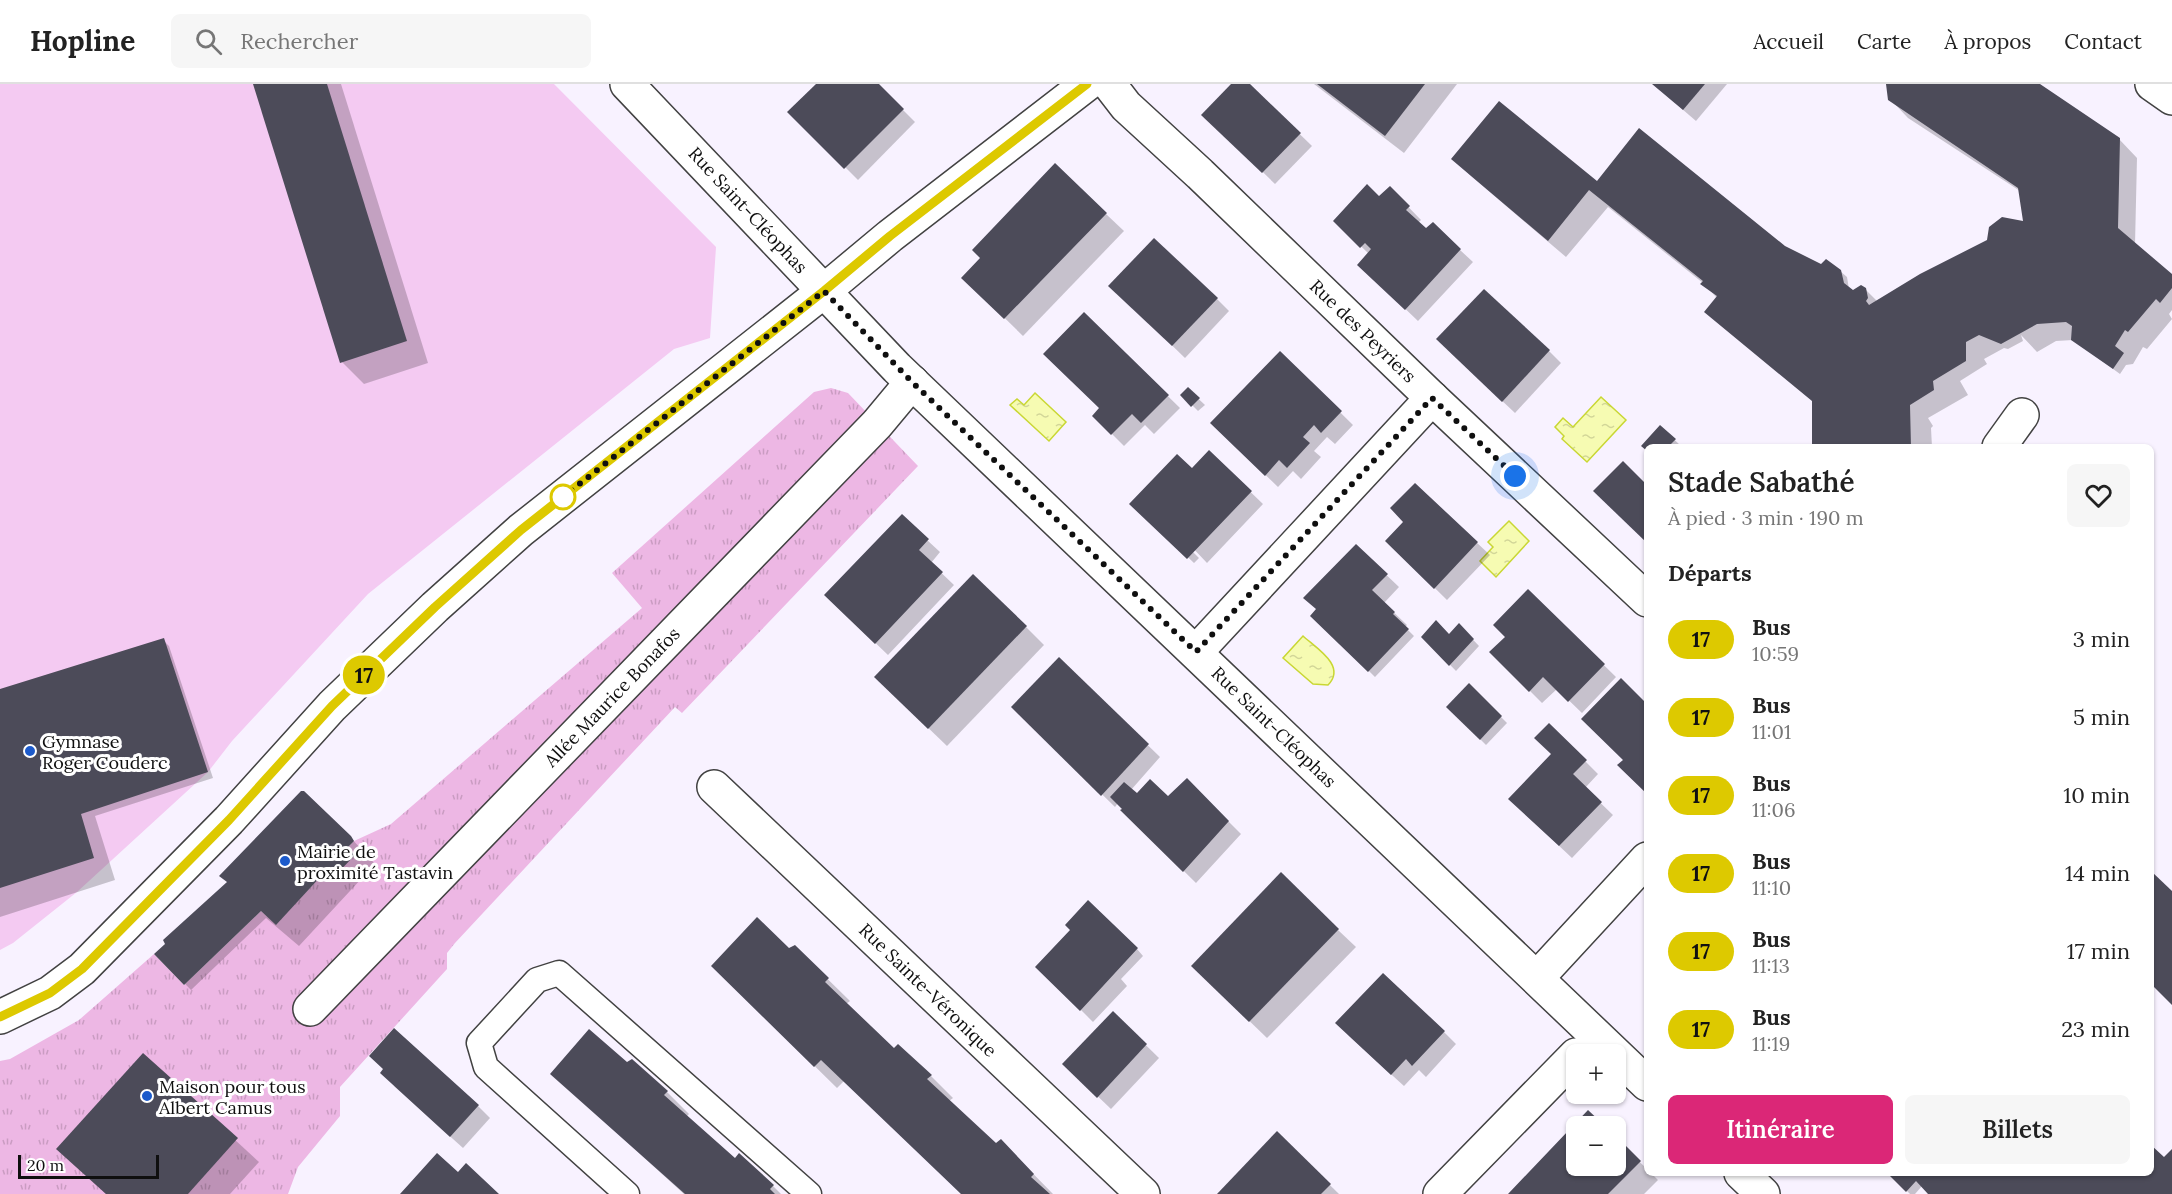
<!DOCTYPE html>
<html lang="fr">
<meta charset="utf-8">
<style>
:root{--surface:#fff;--page:#f6f6f6;--text:#222;--muted:#767676;--line:#e0e0e0;--accent:#db2777}
body{margin:0;font-family:Lora,serif;background:var(--page);color:var(--text);height:100vh;display:flex;flex-direction:column;font-size:22px;white-space:nowrap}
*{box-sizing:border-box;margin:0}
p{font-size:20px;color:var(--muted)}
.icon{flex:none;width:33px;height:33px;fill:none;stroke:currentColor;stroke-width:2;stroke-linecap:round;stroke-linejoin:round}
.map{position:relative;flex:1;overflow:hidden}
.details{position:absolute;left:1644px;top:360px;width:510px;height:732px;display:flex;flex-direction:column;background:var(--surface);border-radius:9px;box-shadow:0 2px 4px #0004}
.details>*{flex:none}
.badge{padding:0 12px;border-radius:20px;font-size:21px;line-height:39px}
.controls{position:absolute;left:1566px;top:960px;display:grid;gap:12px}
.controls a{display:grid;place-items:center;width:60px;height:60px;border-radius:9px;background:var(--surface);box-shadow:0 2px 4px #0004;font-size:30px}
.scale{position:absolute;left:18px;bottom:15px;width:141px;box-sizing:border-box;padding-left:6px;border:3px solid #0f0f0f;border-top:0;font-size:16px;line-height:21px;white-space:nowrap;color:#0f0f0f;-webkit-text-stroke:4px #fff;paint-order:stroke}
.you{position:absolute;width:30px;height:30px;margin:-15px;border:4px solid #fff;border-radius:50%;background:#1a73e8;box-shadow:0 0 0 9px #1a73e833}
.map>.badge{position:absolute;translate:-50% -50%;box-shadow:0 0 0 3px #fff}
h2{padding:0 24px;font-size:22px;line-height:54px}
.round{display:grid;place-items:center;flex:none;width:63px;height:63px;border-radius:9px;background:var(--page)}
.summary{display:flex;align-items:center;justify-content:space-between;height:102px;padding:0 24px}
h1{font-size:28px;font-weight:600;line-height:45px}
.button{display:flex;gap:12px;margin-top:auto;padding:12px 24px}
.button a{flex:1;height:69px;border-radius:9px;background:var(--accent);color:#fff;font-size:24px;font-weight:600;line-height:69px;text-align:center}
.button a+a{background:var(--page);color:var(--text)}
ul{padding:0;list-style:none}
li{display:flex;align-items:center;gap:18px;height:78px;padding:0 24px}
li div{flex:1}
li b{display:block;font-size:22px}
li em{font-style:normal}
li .badge{min-width:66px;font-weight:700;text-align:center}
header{display:flex;align-items:center;gap:36px;box-sizing:border-box;height:84px;padding:0 30px;background:var(--surface);border-bottom:2px solid var(--line)}
header strong{font-size:28px}
nav{display:flex;gap:33px;margin-inline-start:auto;font-size:21px}
.search{width:420px;height:54px;background:var(--page);display:flex;align-items:center;gap:15px;box-sizing:border-box;padding:0 21px;border-radius:9px;color:var(--muted);font-size:22px}
.map>svg:first-child{display:block}
</style>
<header>
<strong>Hopline</strong>
<div class="search"><svg class="icon" aria-label="search" viewBox="0 0 24 24"><circle cx="10" cy="10" r="6"/><path d="M15 15l6 6"/></svg>Rechercher</div>
<nav><a>Accueil</a><a>Carte</a><a>À propos</a><a>Contact</a></nav>
</header>
<div class="map">
<svg width="2172" height="1110" viewBox="0 0 2172 1110">
<defs>
<pattern id="park-tufts" width="24" height="20" patternUnits="userSpaceOnUse" patternTransform="scale(1.5)"><rect width="24" height="20" fill="#edb7e4"/><path d="M3 7l-1-3M5 7V3M7 7l1-3M15 17l-1-3M17 17v-4M19 17l1-3" fill="none" stroke="#ca9cc2"/></pattern>
<pattern id="water-ripples" width="26" height="14" patternUnits="userSpaceOnUse" patternTransform="scale(1.5)"><rect width="26" height="14" fill="#f6fbb2"/><path d="M2 4q2-2 4 0t4 0M15 11q2-2 4 0t4 0" fill="none" stroke="#d2d698"/></pattern>
</defs>
<rect width="100%" height="100%" fill="#f8f2ff"/>
<!-- park -->
<polygon fill="url(#park-tufts)" points="831,304 848,309 918,382 682,629 675,623 455,859 447,869 447,885 340,1003 340,1032 298,1083 288,1110 0,1110 0,977 10,975 79,936 154,870 184,901 261,827 276,840 354,757 391,740 642,524 612,489 814,308"/>
<!-- pitch -->
<polygon fill="#f4caf2" points="0,0 554,0 716,163 710,254 674,265 368,510 232,657 208,688 77,808 13,859 0,866"/>
<!-- water -->
<g fill="url(#water-ripples)" stroke="#c9d733" stroke-width="1.5">
<polygon points="1035,309 1066,338 1049,357 1010,321 1017,315 1024,321"/>
<polygon points="1601,313 1626,336 1587,378 1562,355 1564,352 1555,343 1563,334 1573,343"/>
<polygon points="1509,437 1529,457 1496,493 1480,477 1493,463 1488,458"/>
<path d="M1303 552C1316 564 1347 582 1328 601L1313 600 1283 574Z"/>
</g>
<!-- shadow -->
<g fill="#0003">
<polygon points="255,0 341,0 428,279 364,300 342,278"/>
<polygon points="818,0 877,0 915,38 858,96 790,28"/>
<polygon points="1233,0 1248,0 1312,62 1275,100 1239,65"/>
<polygon points="1314,0 1457,0 1404,69"/>
<polygon points="1653,0 1727,0 1696,37"/>
<polygon points="1887,0 2037,0 2119,55 2137,74 2135,161 2172,192 2172,226 2169,230 2172,235 2147,265 2143,263 2133,280 2126,281 2120,290 2073,256 2056,257 2037,268 2021,251 2023,257 2008,265 2004,264 1984,275 1987,280 1960,297 1968,311 1928,334 1933,342 1931,344 1932,363 1813,363 1814,318 1703,199 1608,123 1566,173 1471,92 1453,75 1598,99 1784,164 1822,182 1840,187 1847,193 1849,205 1853,208 1865,205 1878,218 2024,139 2020,107 1908,34 1890,15"/>
<polygon points="1390,104 1421,136 1418,139 1460,166 1473,178 1418,237 1372,193 1369,170 1335,137 1380,114"/>
<polygon points="1106,130 1124,147 1023,252 981,211"/>
<polygon points="1123,214 1217,215 1229,227 1185,274"/>
<polygon points="1084,230 1180,324 1154,350 1145,341 1124,362 1094,332 1101,324"/>
<polygon points="1549,267 1561,279 1515,329 1450,268"/>
<polygon points="1280,269 1353,341 1335,360 1327,353 1314,367 1321,373 1301,395 1293,387 1278,403 1212,339"/>
<polygon points="1188,305 1205,321 1198,327 1182,311"/>
<polygon points="1661,343 1681,362 1679,363 1647,363 1647,366 1643,362"/>
<polygon points="1209,368 1263,420 1207,479 1190,461 1188,463 1199,474 1194,479 1169,455 1192,386"/>
<polygon points="1415,401 1490,471 1447,516 1387,457 1405,438"/>
<polygon points="927,456 940,468 931,479 954,501 888,571 839,524"/>
<polygon points="1356,462 1399,503 1384,519 1407,541 1405,543 1414,552 1375,593 1365,583 1318,526"/>
<polygon points="1528,507 1616,593 1582,629 1557,605 1542,619 1491,568 1507,553"/>
<polygon points="1459,541 1479,562 1456,587 1423,553 1449,552"/>
<polygon points="1026,543 1044,561 947,662 894,611"/>
<polygon points="163,556 169,562 213,694 95,732 115,796 0,833 0,607"/>
<polygon points="1059,575 1160,673 1131,706 1137,711 1168,714 1187,696 1241,750 1196,799 1122,726 1124,725 1118,719 1115,723 1013,623"/>
<polygon points="1469,601 1507,639 1486,661 1448,623"/>
<polygon points="1549,641 1598,690 1585,704 1613,731 1572,774 1522,727 1553,670"/>
<polygon points="350,753 375,780 299,862 266,834 191,906 156,870 228,799"/>
<polygon points="1338,846 1356,863 1267,954 1211,900"/>
<polygon points="795,863 850,917 846,920 894,966 898,962 931,992 953,1014 949,1017 996,1061 1001,1057 1053,1110 962,1110 844,997 837,1004 735,904"/>
<polygon points="1137,865 1143,872 1121,895 1127,902 1093,938 1038,883"/>
<polygon points="1113,929 1159,974 1111,1025 1064,980"/>
<polygon points="1444,948 1456,960 1426,993 1419,986 1404,1002 1349,952"/>
<polygon points="143,971 259,1078 230,1110 106,1110 58,1064"/>
<polygon points="626,980 667,1008 689,1030 686,1033 735,1076 773,1102 781,1110 684,1110 552,990"/>
<polygon points="394,1002 478,1022 490,1034 463,1064"/>
<polygon points="1588,1028 1603,1042 1576,1042 1576,1082 1616,1082 1616,1055 1647,1085 1647,1089 1651,1089 1658,1096 1644,1110 1511,1110"/>
<polygon points="1277,1049 1339,1110 1219,1110"/>
<polygon points="2151,1063 2164,1075 2172,1067 2172,1110 1930,1110 1922,1102 1915,1110 1910,1110 1889,1089 2151,1089"/>
</g>
<!-- building -->
<g fill="#4c4b59">
<polygon points="253,0 327,0 407,257 340,279"/>
<polygon points="816,0 879,0 904,25 844,85 787,28"/>
<polygon points="1231,0 1250,0 1301,49 1262,89 1201,31"/>
<polygon points="1317,0 1425,0 1385,52"/>
<polygon points="1652,0 1705,0 1683,26"/>
<polygon points="1886,0 2040,0 2120,54 2118,144 2172,190 2172,204 2160,219 2156,215 2128,248 2125,246 2115,262 2124,269 2113,285 2071,256 2072,242 2066,238 2037,240 2001,260 1979,251 1966,258 1966,277 1933,297 1934,306 1910,321 1911,363 1812,363 1812,317 1704,228 1717,212 1700,200 1703,197 1589,106 1548,157 1451,75 1499,17 1597,97 1639,44 1785,162 1821,180 1826,175 1841,186 1844,199 1853,206 1861,201 1866,204 1868,214 1866,217 1869,221 1920,190 1987,156 1989,143 2002,133 2023,137 2018,104 1888,16"/>
<polygon points="1055,79 1107,129 1004,235 961,194 980,174 972,166"/>
<polygon points="1367,100 1379,112 1390,102 1410,122 1406,126 1426,144 1433,138 1461,165 1405,226 1357,181 1371,165 1365,159 1360,164 1333,137"/>
<polygon points="1154,154 1218,214 1172,262 1108,202"/>
<polygon points="1484,205 1550,266 1502,318 1436,255"/>
<polygon points="1084,228 1169,311 1141,339 1132,330 1111,351 1092,332 1099,324 1043,270"/>
<polygon points="1280,267 1342,327 1321,349 1314,341 1303,353 1310,359 1287,384 1279,376 1265,392 1210,339"/>
<polygon points="1188,303 1200,314 1191,323 1180,311"/>
<polygon points="1660,341 1676,355 1668,363 1647,363 1647,367 1641,362"/>
<polygon points="1209,366 1252,407 1187,475 1129,420 1177,370 1192,384"/>
<polygon points="1623,377 1647,401 1647,459 1593,407"/>
<polygon points="1415,399 1478,458 1434,505 1385,457 1403,438 1390,424"/>
<polygon points="902,430 929,455 919,466 943,488 875,560 824,511"/>
<polygon points="1356,460 1388,490 1372,506 1395,528 1393,530 1409,545 1368,588 1310,532 1316,525 1303,514"/>
<polygon points="973,490 1027,542 928,645 874,593"/>
<polygon points="1528,505 1605,580 1568,618 1543,593 1529,608 1489,568 1505,553 1493,541"/>
<polygon points="1436,536 1449,550 1459,539 1474,555 1449,582 1421,553"/>
<polygon points="164,554 208,688 81,730 94,774 0,804 0,605"/>
<polygon points="1059,573 1149,660 1101,712 1011,623"/>
<polygon points="1621,594 1647,620 1647,710 1617,681 1623,676 1581,635"/>
<polygon points="1469,599 1502,632 1480,656 1446,623"/>
<polygon points="1549,639 1587,676 1573,690 1602,718 1559,762 1508,715 1551,670 1534,654"/>
<polygon points="1187,694 1229,737 1183,788 1120,726 1122,725 1110,713 1124,698 1137,709 1150,695 1168,712"/>
<polygon points="301,707 304,707 351,752 354,757 347,764 355,771 331,796 323,790 276,841 261,827 184,901 154,870 165,860 163,856 227,798 219,792"/>
<polygon points="2151,787 2172,807 2172,921 2151,900"/>
<polygon points="1281,788 1339,845 1249,938 1191,882"/>
<polygon points="1088,816 1138,864 1080,927 1035,883 1070,846 1065,841"/>
<polygon points="757,833 789,864 795,861 829,894 825,898 894,964 898,960 932,991 927,995 996,1059 1001,1055 1034,1090 1031,1093 1050,1110 961,1110 821,976 814,983 711,882"/>
<polygon points="1383,889 1445,947 1412,982 1406,975 1391,991 1335,939"/>
<polygon points="1113,927 1147,960 1097,1014 1062,980"/>
<polygon points="394,944 479,1021 450,1053 380,989 383,985 369,972"/>
<polygon points="589,945 627,978 632,975 668,1007 664,1011 735,1074 739,1069 774,1101 770,1105 775,1110 685,1110 550,990"/>
<polygon points="143,969 238,1054 188,1110 106,1110 56,1065"/>
<polygon points="1588,1026 1605,1042 1576,1042 1576,1082 1616,1082 1616,1052 1641,1077 1608,1110 1508,1110"/>
<polygon points="1277,1047 1331,1100 1321,1110 1217,1110"/>
<polygon points="2151,1061 2164,1073 2172,1065 2172,1110 1928,1110 1916,1097 1906,1108 1887,1089 2151,1089"/>
<polygon points="437,1069 458,1088 466,1079 499,1110 400,1110"/>
</g>
<g fill="none" stroke-linecap="round" stroke-linejoin="round">
<defs>
<polyline id="lane" points="627,1110 486,983 479,959 537,896 559,889 809,1110"/>
<g id="street">
<polyline points="627,0 897,284 1647,1000"/>
<polyline points="1109,0 1126,22 1200,90 1432,314 1647,516"/>
<polyline points="2152,0 2172,14"/>
<polyline points="1999,363 2022,331"/>
<polyline points="1196,568 1432,314"/>
<polyline points="714,703 1143,1110"/>
<polyline points="1537,894 1647,775"/>
<polyline points="310,925 877,340 912,298"/>
<polyline points="0,933 50,909 82,885 229,736 332,622 435,523 521,446 824,207 890,152 1087,0"/>
<polyline points="1741,1089 1763,1110"/>
<polyline points="1440,1110 1576,971"/>
</g>
</defs>
<!-- lane casing -->
<use href="#lane" stroke="#424242" stroke-width="27"/>
<!-- street casing -->
<use href="#street" stroke="#424242" stroke-width="36"/>
<!-- lane -->
<use href="#lane" stroke="#fff" stroke-width="24"/>
<!-- street -->
<use href="#street" stroke="#fff" stroke-width="33"/>
</g>
<g fill="none" stroke-linecap="round" stroke-linejoin="round">
<defs>
<polyline id="line" points="0,933 50,909 82,885 229,736 332,622 435,523 521,446 824,207 890,152 1087,0"/>
</defs>
<!-- line casing -->
<use href="#line" stroke="#fff" stroke-width="14"/>
<!-- line -->
<use href="#line" stroke="#ddc900" stroke-width="9"/>
<!-- walk -->
<polyline stroke="#0f0f0f" stroke-width="6" stroke-dasharray="0 10.8" points="563,413 824,207 912,298 1196,568 1432,314 1515,392"/>
</g>
<!-- markers -->
<circle fill="#fff" stroke="#ddc900" stroke-width="3" cx="563" cy="413" r="12"/>
<g fill="#1c5acb" stroke="#fff" stroke-width="2">
<circle cx="30" cy="667" r="6"/>
<circle cx="285" cy="777" r="6"/>
<circle cx="147" cy="1012" r="6"/>
</g>
<g text-anchor="middle" dominant-baseline="central" stroke-width="6" stroke-linejoin="round" paint-order="stroke">
<!-- street labels -->
<g font-size="18" fill="#0f0f0f" stroke="#fff">
<text transform="translate(748 126) rotate(47)">Rue Saint-Cléophas</text>
<text transform="translate(1363 247) rotate(44)">Rue des Peyriers</text>
<text transform="translate(612 613) rotate(-46)">Allée Maurice Bonafos</text>
<text transform="translate(1274 643) rotate(44)">Rue Saint-Cléophas</text>
<text transform="translate(928 906) rotate(44)">Rue Sainte-Véronique</text>
</g>
<!-- poi labels -->
<g font-size="18" fill="#0f0f0f" stroke="#fff" text-anchor="start">
<text x="42" y="657">Gymnase<tspan x="42" dy="21">Roger Couderc</tspan></text>
<text x="297" y="767">Mairie de<tspan x="297" dy="21">proximité Tastavin</tspan></text>
<text x="159" y="1002">Maison pour tous<tspan x="159" dy="21">Albert Camus</tspan></text>
</g>
</g>
</svg>
<div class="controls">
<a>+</a>
<a>−</a>
</div>
<div class="scale">20 m</div>
<div class="you" style="left:1515px;top:392px"></div>
<b class="badge" style="left:364px;top:591px;background:#ddc900;color:#111">17</b>
<section class="details">
<div class="summary"><div><h1>Stade Sabathé</h1><p>À pied · 3 min · 190 m</p></div><a class="round"><svg class="icon" aria-label="heart" viewBox="0 0 24 24"><path d="M12 20l-8-8c-3-5 5-10 8-4 3-6 11-1 8 4z"/></svg></a></div>
<h2>Départs</h2>
<ul>
<li><span class="badge" style="background:#ddc900;color:#111">17</span><div><b>Bus</b><p>10:59</p></div><em>3 min</em></li>
<li><span class="badge" style="background:#ddc900;color:#111">17</span><div><b>Bus</b><p>11:01</p></div><em>5 min</em></li>
<li><span class="badge" style="background:#ddc900;color:#111">17</span><div><b>Bus</b><p>11:06</p></div><em>10 min</em></li>
<li><span class="badge" style="background:#ddc900;color:#111">17</span><div><b>Bus</b><p>11:10</p></div><em>14 min</em></li>
<li><span class="badge" style="background:#ddc900;color:#111">17</span><div><b>Bus</b><p>11:13</p></div><em>17 min</em></li>
<li><span class="badge" style="background:#ddc900;color:#111">17</span><div><b>Bus</b><p>11:19</p></div><em>23 min</em></li>
</ul>
<div class="button"><a>Itinéraire</a><a>Billets</a></div>
</section>
</div>
